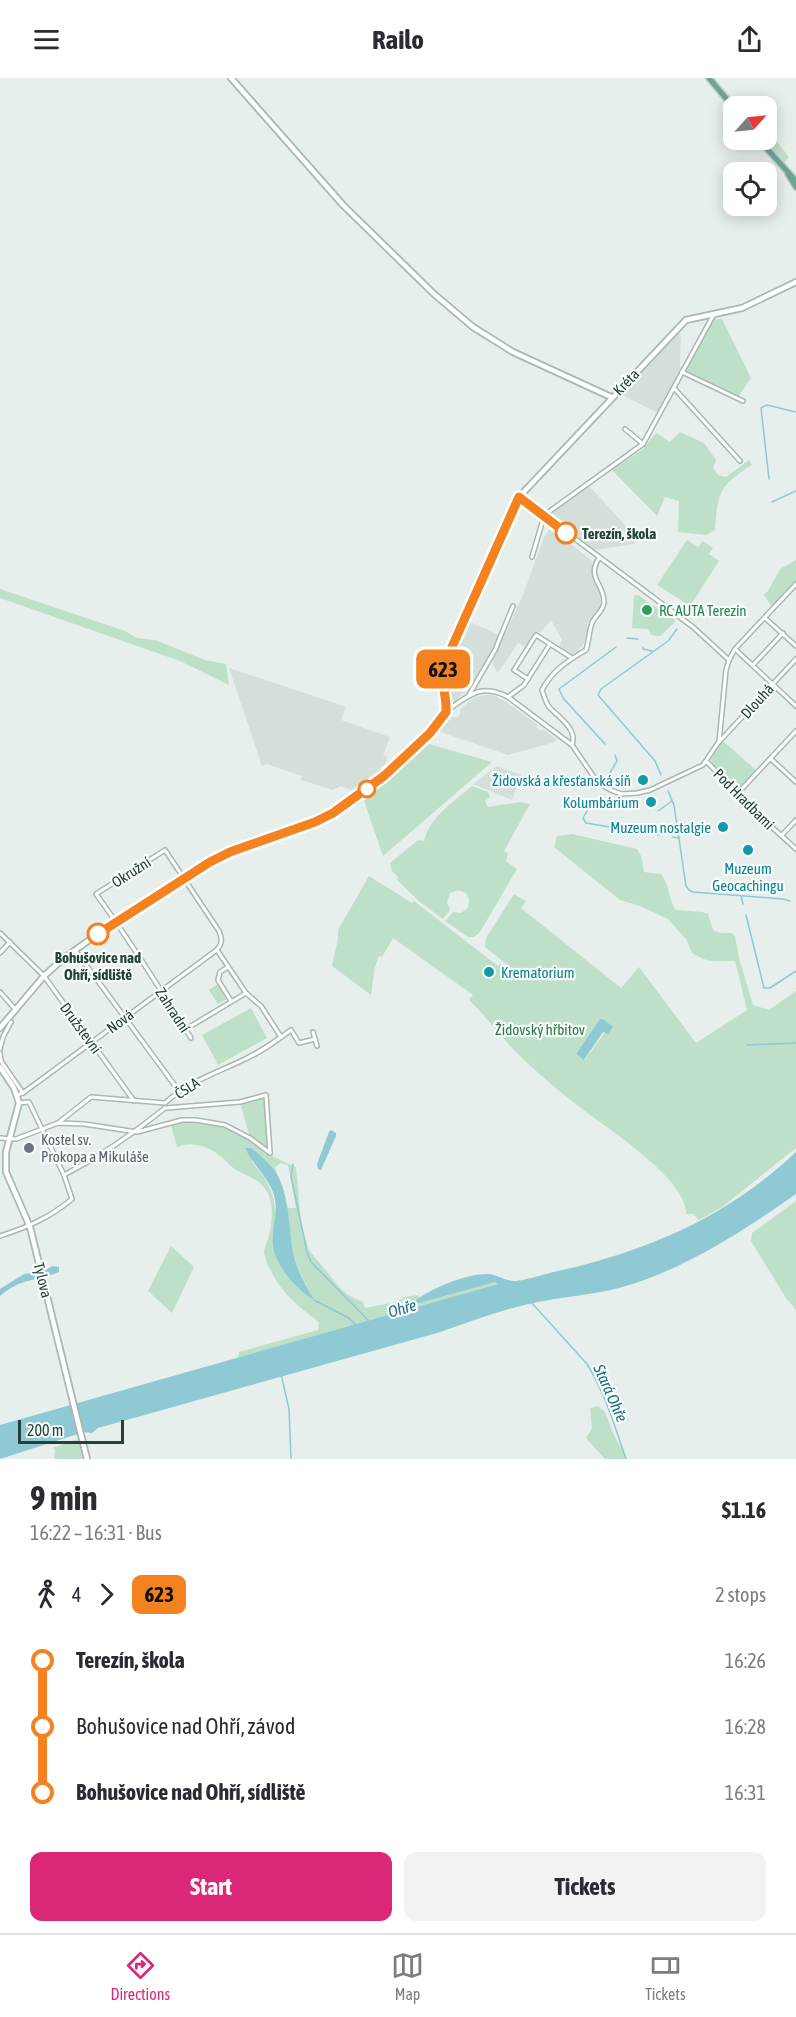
<!DOCTYPE html>
<meta charset="utf-8">
<style>
:root{--surface:#fff;--page:#f2f2f3;--text:#2b2b33;--muted:#7c7c81;--line:#e1e1e2;--accent:#db2777}
body{margin:0;font-family:"Asap Condensed",sans-serif;background:var(--page);color:var(--text);height:100vh;display:flex;flex-direction:column;font-size:22px;white-space:nowrap}
*{box-sizing:border-box;margin:0}
p{font-size:20px;color:var(--muted)}
.icon{flex:none;width:33px;height:33px;fill:none;stroke:currentColor;stroke-width:2;stroke-linecap:round;stroke-linejoin:round}
.map{position:relative;height:1381px;overflow:hidden}
.side{display:flex;flex-direction:column;background:var(--surface);flex:1}
.side>*{flex:none}
.badge{padding:0 12px;border-radius:9px;font-size:21px;line-height:39px}
.needle{width:39px;rotate:63deg}
.tools{position:absolute;left:723px;top:18px;display:grid;gap:12px}
.tools a{display:grid;place-items:center;width:54px;height:54px;border-radius:12px;background:var(--surface);box-shadow:0 3px 15px #0003;font-size:30px}
.scale{position:absolute;left:18px;bottom:15px;width:106px;box-sizing:border-box;padding-left:6px;border:3px solid #24423a;border-top:0;font-size:16px;line-height:21px;white-space:nowrap;color:#24423a;-webkit-text-stroke:4px #f7fbf9;paint-order:stroke}
.map>.badge{position:absolute;translate:-50% -50%;box-shadow:0 0 0 3px #fff}
.legs{display:flex;align-items:center;gap:9px;height:66px;padding:0 30px;font-size:20px}
.legs p{margin-inline-start:auto}
.headline{display:flex;align-items:center;justify-content:space-between;height:102px;padding:0 30px}
h1{font-size:33px;font-weight:700;line-height:45px}
.primary-button{display:flex;gap:12px;margin-top:auto;padding:12px 30px}
.primary-button a{flex:1;height:69px;border-radius:12px;background:var(--accent);color:#fff;font-size:24px;font-weight:700;line-height:69px;text-align:center}
.primary-button a+a{background:var(--page);color:var(--text)}
ul{padding:0 30px;list-style:none}
li{display:flex;align-items:center;gap:21px;height:66px;font-size:22px}
li i{display:grid;place-items:center;width:9px;height:100%;margin:0 8px;background:currentColor}
li i::after{content:'';width:15px;height:15px;margin:-8px;border:4px solid;border-radius:50%;background:var(--surface)}
li p{margin-inline-start:auto}
li:first-child i{background:linear-gradient(#0000 50%,currentColor 0)}
li:last-child i{background:linear-gradient(currentColor 50%,#0000 0)}
header{display:flex;justify-content:space-between;align-items:center;height:78px;padding:0 30px;background:var(--surface);font-size:27px;font-weight:700}
.tab-bar{display:flex;justify-content:space-around;align-items:center;height:84px;border-top:2px solid var(--line);background:var(--surface);font-size:16px;color:var(--muted)}
.tab-bar a{display:grid;justify-items:center;gap:3px}
.tab-bar .current{color:var(--accent)}
.map>svg:first-child{display:block}
</style>
<header><svg class="icon" aria-label="menu" viewBox="0 0 24 24"><path d="M4 6h16M4 12h16M4 18h16"/></svg>Railo<svg class="icon" aria-label="share" viewBox="0 0 24 24"><path d="M12 15V3M7 8l5-5 5 5M5 13v7h14v-7"/></svg></header>
<div class="map">
<svg width="796" height="1381" viewBox="0 0 796 1381">
<rect width="100%" height="100%" fill="#e6efeb"/>
<!-- built -->
<g fill="#d4dfda">
<polygon points="679,255 681,257 680,289 682,290 658,335 622,317"/>
<polygon points="589,408 636,459 635,466 595,472 552,441 551,434"/>
<polygon points="551,449 592,483 592,497 601,516 602,529 587,546 589,559 574,578 559,568 562,562 551,542 540,555 535,553 526,569 518,565 498,595 493,587 493,582 523,517 544,459"/>
<polygon points="467,543 500,557 484,589 466,613 454,624 451,623 448,591 451,585 456,586 457,583 453,580"/>
<polygon points="229,590 346,629 341,642 390,659 383,677 387,679 386,685 380,690 378,698 355,714 341,708 332,712 301,702 302,698 267,686 262,688"/>
<polygon points="491,616 505,623 538,647 536,649 541,653 543,651 556,661 555,664 508,677 438,653 452,639 458,639 460,636 460,631 471,622 476,619"/>
<polygon points="497,688 522,697 512,722 473,706"/>
</g>
<!-- green -->
<g fill="#bfe0c8" fill-rule="evenodd">
<polygon points="767,51 789,79 783,86 763,62 766,62"/>
<polygon points="714,241 722,241 751,300 738,319 685,293"/>
<path d="M680 354 704 365 716 382 713 390 718 397 726 399 749 382 752 387C719 408 718 414 715 452L706 457 678 454 679 423 665 419 657 438 612 392 643 371 656 355 670 364Z"/>
<polygon points="687,462 698,469 703,463 713,470 709,476 719,483 690,528 657,507"/>
<polygon points="796,482 796,503 772,529 764,517 768,513 780,491"/>
<polygon points="0,511 125,553 137,560 155,562 205,582 226,586 229,607 180,583 0,520"/>
<polygon points="638,517 676,543 660,558 651,557 648,551 632,550 634,518"/>
<polygon points="723,663 756,692 740,709 735,710 712,686 711,681"/>
<polygon points="429,666 492,684 383,778 364,723"/>
<path d="M472 708 488 714 490 719 485 723 488 729 520 724 530 726 504 773 508 775 506 783 517 791 483 849C479 856 476 860 468 859L445 843 453 834 461 835 468 830 469 821 466 815 458 812 450 815 447 824 450 832 443 841 420 824 397 802 398 799 392 793 390 785 418 762 424 763C430 738 454 724 472 708Z"/>
<path d="M572 756 637 771 641 778 644 794 661 796C670 807 668 821 676 832L702 834 708 836 713 852 720 855H731L735 858 739 880 753 927 769 932 796 913V1070L722 1129 699 1142 693 1136H686C688 1102 607 1050 582 1031 561 1015 541 998 522 980 503 962 488 940 469 922L473 917 393 860 382 879 379 878 375 889 371 917 332 888 338 861V852L369 798 412 825 414 823 498 888 500 886 518 899 520 897 485 869 486 860 514 816 526 823 521 830 621 910 639 889 696 965 747 932 735 883H711L703 881 692 875 686 861 668 841 640 828 620 822 554 769 557 758ZM600 941 605 954 585 982 576 976Z"/>
<polygon points="218,906 227,921 218,926 209,912"/>
<polygon points="251,930 267,960 218,987 202,957"/>
<polygon points="264,1019 268,1069 264,1069 249,1056 240,1025"/>
<path d="M182 1043 225 1049 250 1062 265 1075 296 1089 301 1145 309 1172 340 1210 348 1217 363 1224 365 1230 396 1224 404 1219 418 1217 419 1220 413 1223 496 1204 499 1206 238 1280 239 1274 318 1252 319 1244C300 1230 280 1214 270 1191 267 1187 265 1179 264 1174 264 1170 266 1166 268 1161 272 1147 275 1125 266 1112 255 1096 238 1097 229 1086 216 1072 196 1061 177 1069L171 1047ZM264 1081C292 1113 285 1146 296 1184 299 1198 310 1210 313 1222 298 1209 278 1191 274 1170 272 1162 275 1154 275 1147 277 1117 269 1104 251 1083ZM281 1085 288 1087 296 1130H288L275 1089Z"/>
<polygon points="796,1123 796,1232 786,1220 751,1163 752,1155"/>
<polygon points="171,1168 194,1189 172,1235 148,1213"/>
<polygon points="598,1328 605,1334 614,1357 627,1381 605,1381 586,1360 592,1350 590,1330"/>
<polygon points="78,1361 83,1381 54,1381 55,1371 52,1370"/>
</g>
<!-- water -->
<g fill="#8ec9d4">
<polygon points="600,941 603,941 613,949 608,956 603,954 584,982 576,976"/>
<polygon points="331,1052 336,1055 336,1058 321,1092 318,1091 317,1086 329,1054"/>
<path d="M245 1070H251C260 1077 268 1084 275 1093 292 1119 287 1156 296 1185 300 1199 308 1210 314 1222 298 1213 276 1189 273 1168 271 1151 279 1134 274 1117 269 1100 253 1087 245 1070Z"/>
<path d="M796 1074V1116C742 1154 684 1192 619 1210 591 1217 561 1219 533 1225 500 1232 469 1244 437 1255L98 1350 92 1355 84 1354 0 1381V1347L498 1206 495 1204 408 1228C424 1213 466 1195 488 1196 496 1196 505 1203 514 1203 526 1203 550 1194 563 1192 652 1171 728 1138 796 1074Z"/>
<path d="M53 1188 59 1189V1194C36 1204 22 1199 0 1218V1211L24 1196 41 1194Z"/>
</g>
<g fill="none" stroke-linecap="round" stroke-linejoin="round">
<!-- stream -->
<g stroke="#8ec9d4" stroke-width="1.5">
<polyline points="769,401 761,330 767,327 796,334"/>
<polyline points="772,424 796,413"/>
<polyline points="627,560 638,561"/>
<polyline points="643,569 643,571 652,573"/>
<polyline points="605,666 563,620 559,611 616,569"/>
<polyline points="661,697 655,683 598,617 601,611 668,563 677,551"/>
<polyline points="607,700 617,683 615,677"/>
<polyline points="668,713 674,727 686,808 689,812 693,814 783,821 790,823"/>
<polyline points="588,731 583,740 586,745 659,757"/>
<polyline points="658,733 672,723"/>
<polyline points="672,759 679,760"/>
<polyline points="741,818 743,826"/>
<polyline points="746,837 764,910 770,910 796,893"/>
<polyline points="747,967 796,965"/>
<polyline points="293,1086 291,1098 307,1174 311,1184 368,1242"/>
<polyline points="314,1222 349,1240 357,1248"/>
<path d="M531 1224 587 1286C605 1315 615 1349 626 1381"/>
<polyline points="281,1296 289,1331 291,1381"/>
</g>
<defs>
<g id="minor">
<polyline points="682,294 743,323"/>
<polyline points="674,310 740,383"/>
<polyline points="625,351 643,366"/>
<polyline points="519,419 693,549 729,582"/>
<polyline points="532,479 544,438 550,433 643,366 714,236"/>
<polyline points="765,540 796,568"/>
<polyline points="736,572 796,628"/>
<polyline points="753,587 783,555"/>
<polyline points="528,601 514,592 536,557 572,580"/>
<polyline points="469,617 495,572 513,528"/>
<polyline points="508,619 524,607 550,566"/>
<path d="M445 634C468 618 481 604 508 619L572 667 598 705 613 713 622 716 637 715 650 712 703 687 718 665 796 581"/>
<polyline points="719,664 726,592 729,582 735,571 796,506"/>
<path d="M572 667C578 652 560 640 550 630 546 626 544 618 542 612 552 593 567 583 586 572 589 563 589 553 592 545 595 537 604 533 604 524 604 505 586 500 599 480"/>
<polyline points="771,681 796,704"/>
<polyline points="707,684 763,741 796,771"/>
<polyline points="738,715 796,653"/>
<polyline points="782,757 796,742"/>
<polyline points="0,855 44,898 134,1023"/>
<polyline points="75,872 179,1013"/>
<polyline points="217,872 246,915"/>
<polyline points="0,875 10,864"/>
<polyline points="228,889 220,894 218,902 231,923"/>
<polyline points="0,914 15,931"/>
<polyline points="186,951 246,915 261,928 281,959"/>
<polyline points="313,954 317,968"/>
<polyline points="0,971 3,959 11,944"/>
<polyline points="0,975 1,983 23,1015"/>
<path d="M17 1017 23 1015C87 968 151 921 214 874 222 868 223 862 219 853L165 772 96 816C130 862 160 911 191 960"/>
<polyline points="166,1030 240,1024 266,1017 270,1075"/>
<path d="M58 1045 91 1019 165 1025C188 1004 216 995 243 982 261 974 276 963 291 952L299 965 315 961"/>
<polyline points="0,1060 16,1061 58,1045 84,1046 137,1054 182,1042 196,1042 225,1047 250,1060 270,1075"/>
<path d="M64 1097C101 1078 133 1056 165 1030"/>
<path d="M0 1158C28 1149 49 1140 72 1121L64 1097 29 1024 19 1025"/>
</g>
<g id="tertiary">
<polyline points="231,0 343,127 434,216 473,249 513,274 611,319"/>
<polyline points="0,950 44,898 64,880 116,843 210,784 230,774 315,744 333,735 384,698 431,655 445,634 446,619 443,597 447,580 519,419 686,242 742,230 796,204"/>
<polyline points="0,989 14,1010 19,1025 6,1074 6,1094 30,1149 87,1381"/>
</g>
<g id="primary">
<polyline points="709,0 734,30"/>
<polyline points="759,62 796,103"/>
<polyline points="788,96 796,109"/>
</g>
</defs>
<!-- minor casing -->
<use href="#minor" stroke="#a8b8b2" stroke-width="6"/>
<!-- tertiary casing -->
<use href="#tertiary" stroke="#a8b8b2" stroke-width="8"/>
<!-- primary casing -->
<use href="#primary" stroke="#c2cac8" stroke-width="8"/>
<!-- minor -->
<use href="#minor" stroke="#fff" stroke-width="3"/>
<!-- tertiary -->
<use href="#tertiary" stroke="#fff" stroke-width="4.5"/>
<!-- primary -->
<use href="#primary" stroke="#6aa596" stroke-width="5"/>
</g>
<g fill="none" stroke-linecap="round" stroke-linejoin="round">
<defs>
<polyline id="line-1" points="98,856 210,784 230,774 315,744 333,735 384,698 430,655 446,634 446,626 442,597 447,580 519,419 566,455"/>
</defs>
<!-- line-1 casing -->
<use href="#line-1" stroke="#fff" stroke-width="14"/>
<!-- line-1 -->
<use href="#line-1" stroke="#f58220" stroke-width="9"/>
</g>
<!-- markers -->
<g fill="#fff" stroke="#f58220" stroke-width="3">
<circle cx="566" cy="455" r="10"/>
<circle cx="367" cy="711" r="8"/>
<circle cx="98" cy="856" r="10"/>
</g>
<circle fill="#2e9e5b" stroke="#f7fbf9" stroke-width="2" cx="647" cy="532" r="6"/>
<g fill="#0f9aa8" stroke="#f7fbf9" stroke-width="2">
<circle cx="643" cy="702" r="6"/>
<circle cx="651" cy="724" r="6"/>
<circle cx="723" cy="749" r="6"/>
<circle cx="748" cy="772" r="6"/>
<circle cx="489" cy="894" r="6"/>
</g>
<circle fill="#6b7280" stroke="#f7fbf9" stroke-width="2" cx="29" cy="1070" r="6"/>
<g text-anchor="middle" dominant-baseline="central" stroke-width="4.5" stroke-linejoin="round" paint-order="stroke">
<!-- street labels -->
<g font-size="15" fill="#24423a" stroke="#f7fbf9">
<text transform="translate(626 304) rotate(-46)">Kréta</text>
<text transform="translate(757 623) rotate(-48)">Dlouhá</text>
<text transform="translate(744 721) rotate(45)">Pod Hradbami</text>
<text transform="translate(131 794) rotate(-33)">Okružní</text>
<text transform="translate(173 932) rotate(57)">Zahradní</text>
<text transform="translate(120 943) rotate(-36)">Nová</text>
<text transform="translate(81 950) rotate(54)">Družstevní</text>
<text transform="translate(187 1010) rotate(-33)">ČSLA</text>
<text transform="translate(43 1202) rotate(76)">Tylova</text>
</g>
<!-- stop labels -->
<g font-size="15" font-weight="bold" fill="#24423a" stroke="#f7fbf9" text-anchor="start">
<text x="582" y="455">Terezín, škola</text>
<text x="98" y="879" text-anchor="middle">Bohušovice nad<tspan x="98" dy="17">Ohří, sídliště</tspan></text>
</g>
<!-- leisure labels -->
<g font-size="15" fill="#27864d" stroke="#f7fbf9" text-anchor="start">
<text x="659" y="532">RC AUTA Terezín</text>
</g>
<!-- culture labels -->
<g font-size="15" fill="#0d838f" stroke="#f7fbf9" text-anchor="end">
<text x="631" y="702">Židovská a křesťanská síň</text>
<text x="639" y="724">Kolumbárium</text>
<text x="711" y="749">Muzeum nostalgie</text>
<text x="748" y="790" text-anchor="middle">Muzeum<tspan x="748" dy="17">Geocachingu</tspan></text>
<text x="501" y="894" text-anchor="start">Krematorium</text>
</g>
<!-- park labels -->
<g font-size="15" fill="#2d7a4b" stroke="#f7fbf9">
<text x="540" y="951">Židovský hřbitov</text>
</g>
<!-- worship labels -->
<g font-size="15" fill="#5b616d" stroke="#f7fbf9" text-anchor="start">
<text x="41" y="1061">Kostel sv.<tspan x="41" dy="17">Prokopa a Mikuláše</tspan></text>
</g>
<!-- water labels -->
<g font-size="16" font-style="italic" fill="#1c6f80" stroke="#f7fbf9">
<text transform="translate(402 1230) rotate(-16)">Ohře</text>
<text transform="translate(611 1315) rotate(66)">Stará Ohře</text>
</g>
</g>
</svg>
<div class="tools">
<a><svg class="needle" viewBox="-14 -14 28 28"><path d="M0-13l5 13h-10z" fill="#e53935"/><path d="M0 13l5-13h-10z" fill="#7c7c81"/></svg></a>
<a><svg class="icon" aria-label="locate" viewBox="0 0 24 24"><circle cx="12" cy="12" r="6"/><path d="M12 2v4M12 18v4M2 12h4M18 12h4"/></svg></a>
</div>
<div class="scale">200 m</div>
<b class="badge" style="left:443px;top:591px;background:#f58220;color:#111">623</b>
</div>
<section class="side">
<div class="headline"><div><h1>9 min</h1><p>16:22 – 16:31 · Bus</p></div><b>$1.16</b></div>
<div class="legs"><svg class="icon" aria-label="walk" viewBox="0 0 24 24"><circle cx="13" cy="4" r="2"/><path d="M13 8l-2 6 4 7M11 14l-3 7M7 12l3-4h3l4 4"/></svg>4<svg class="icon" aria-label="forward" viewBox="0 0 24 24"><path d="M9 5l7 7-7 7"/></svg><b class="badge" style="background:#f58220;color:#111">623</b><p>2 stops</p></div>
<ul>
<li><i style="color:#f58220"></i><b>Terezín, škola</b><p>16:26</p></li>
<li><i style="color:#f58220"></i><span>Bohušovice nad Ohří, závod</span><p>16:28</p></li>
<li><i style="color:#f58220"></i><b>Bohušovice nad Ohří, sídliště</b><p>16:31</p></li>
</ul>
<div class="primary-button"><a>Start</a><a>Tickets</a></div>
</section>
<nav class="tab-bar">
<a class="current"><svg class="icon" aria-label="directions" viewBox="0 0 24 24"><path d="M12 3l9 9-9 9-9-9zM9 14v-3h6M13 9l2 2-2 2"/></svg>Directions</a>
<a><svg class="icon" aria-label="map" viewBox="0 0 24 24"><path d="M3 6l6-2 6 2 6-2v14l-6 2-6-2-6 2zM9 4v14M15 6v14"/></svg>Map</a>
<a><svg class="icon" aria-label="tickets" viewBox="0 0 24 24"><path d="M3 7h18v10H3zM15 7v10"/></svg>Tickets</a>
</nav>
